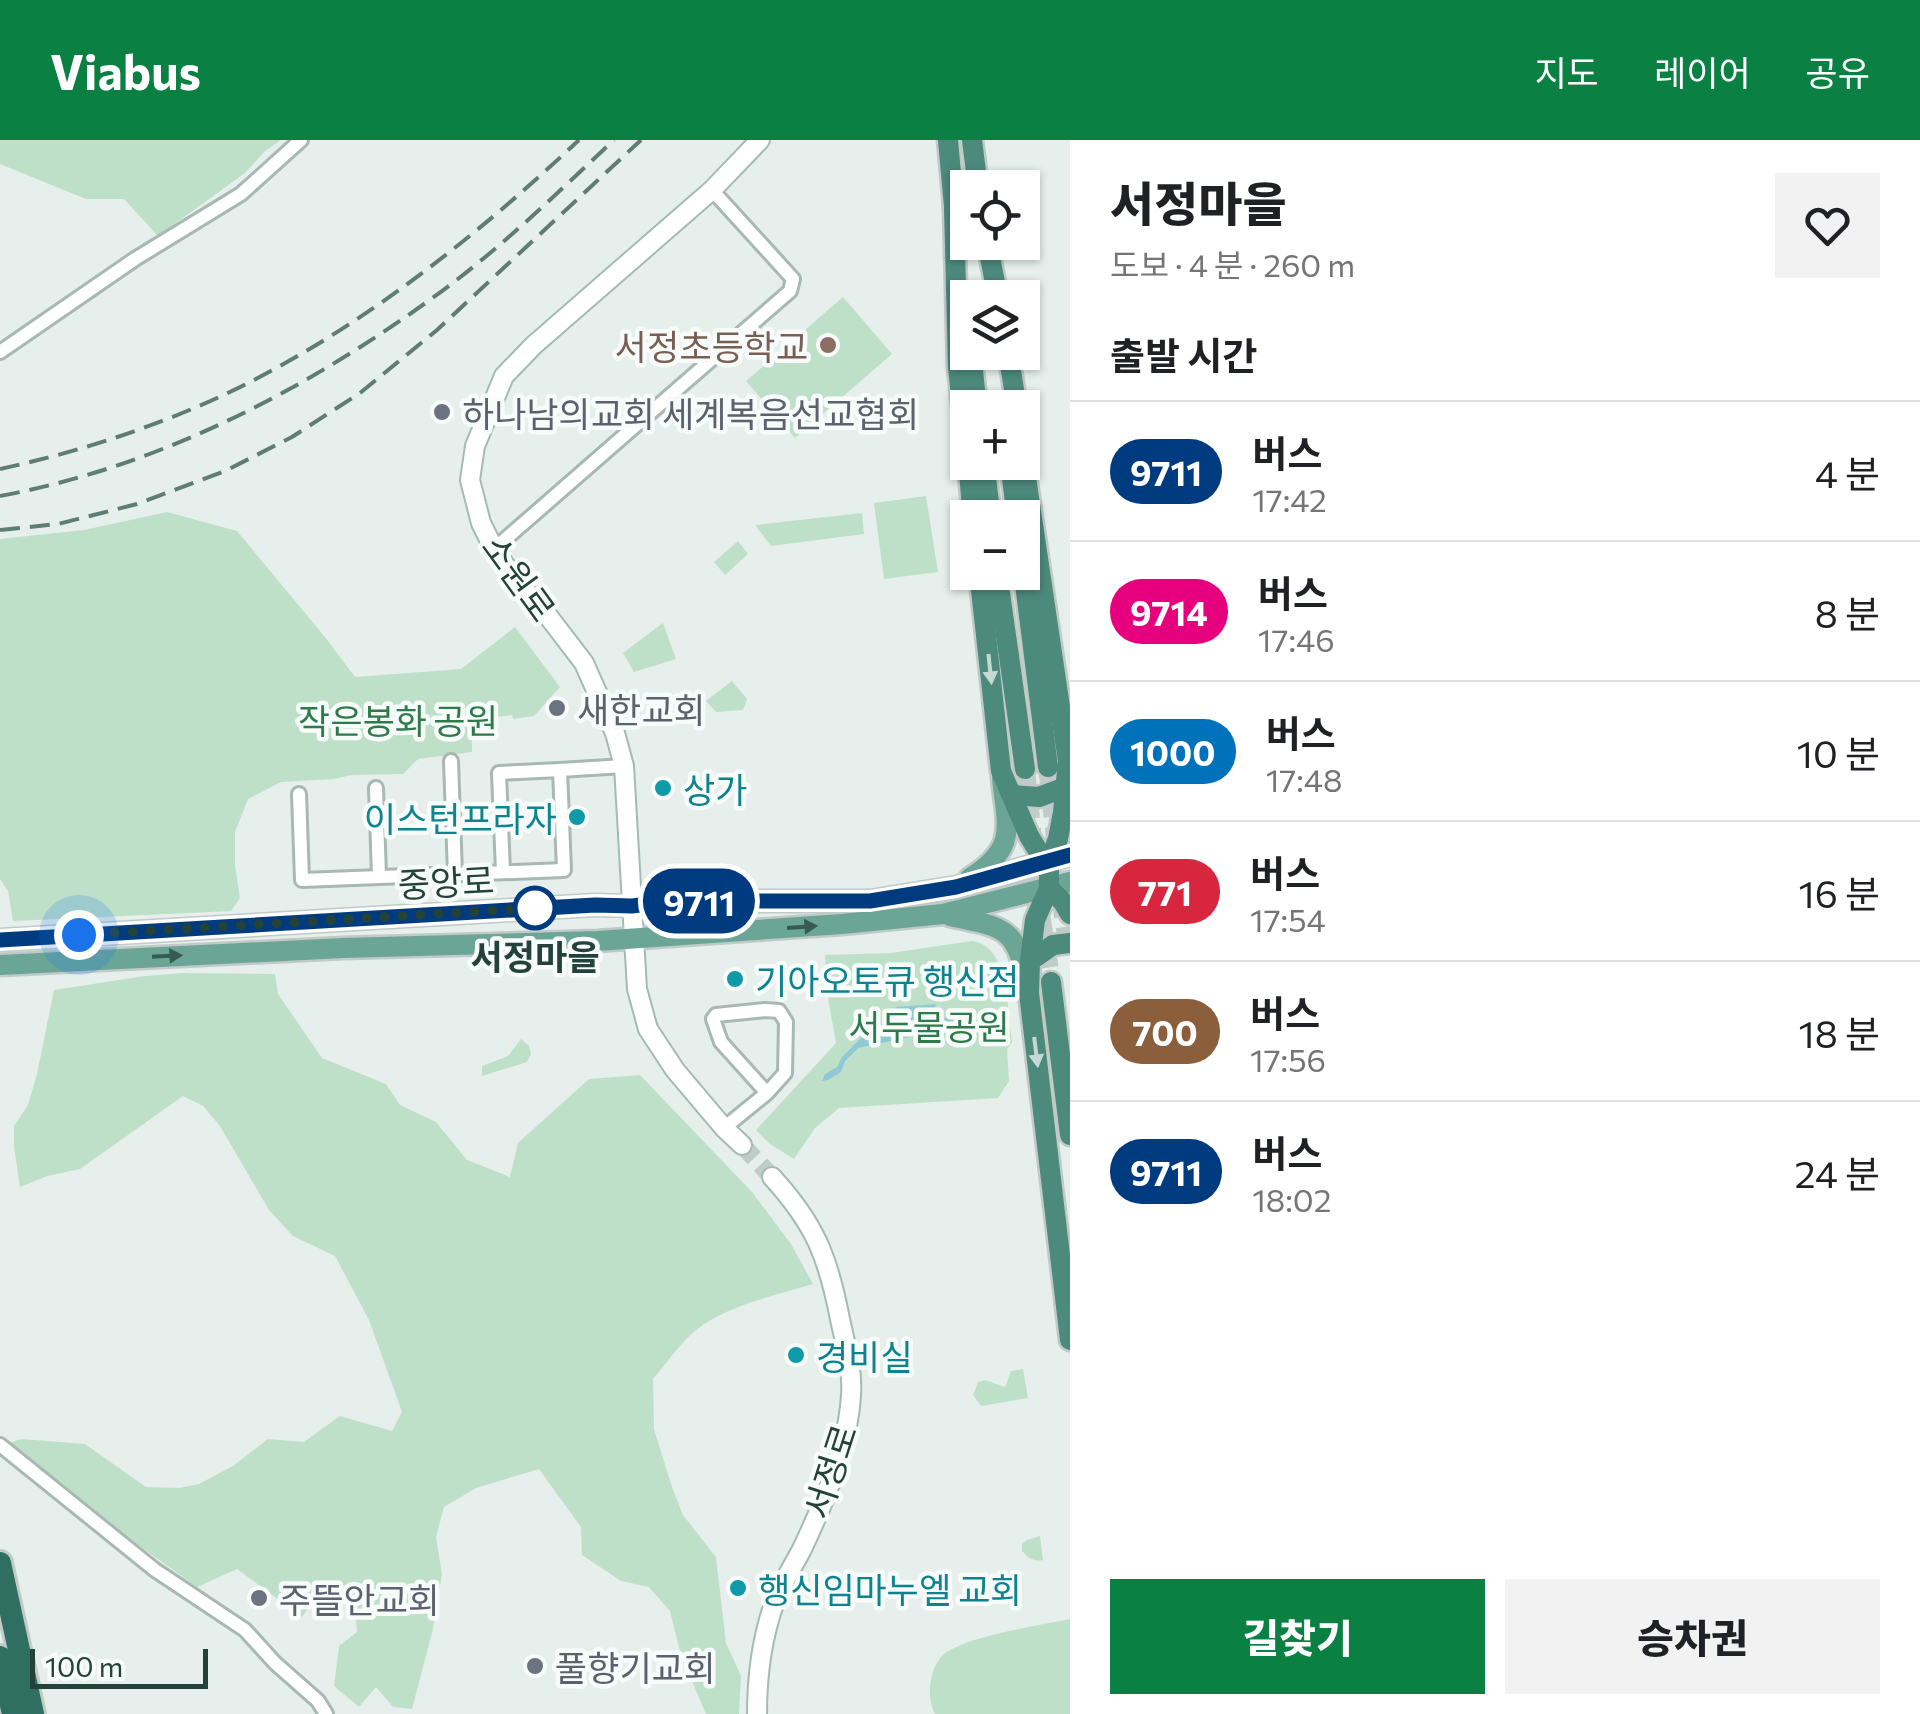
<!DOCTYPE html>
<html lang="ko">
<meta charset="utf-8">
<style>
:root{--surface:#fff;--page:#f2f2f2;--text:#202124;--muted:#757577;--line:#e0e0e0;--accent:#0b8043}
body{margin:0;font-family:Commissioner,"Noto Sans KR",sans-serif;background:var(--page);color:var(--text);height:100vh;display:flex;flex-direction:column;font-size:38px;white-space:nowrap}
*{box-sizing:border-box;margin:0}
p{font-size:32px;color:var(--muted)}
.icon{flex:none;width:55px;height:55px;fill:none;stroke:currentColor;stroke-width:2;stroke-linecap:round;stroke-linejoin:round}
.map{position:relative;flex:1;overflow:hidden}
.side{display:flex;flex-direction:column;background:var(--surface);width:850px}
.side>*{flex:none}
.badge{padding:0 20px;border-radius:32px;font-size:35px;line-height:65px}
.tools{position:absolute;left:950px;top:30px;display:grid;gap:20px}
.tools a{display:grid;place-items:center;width:90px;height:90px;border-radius:0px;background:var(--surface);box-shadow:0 2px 8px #0004;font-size:50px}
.scale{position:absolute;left:30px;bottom:25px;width:178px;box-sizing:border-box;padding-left:10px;border:5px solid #24423a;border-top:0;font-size:28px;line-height:35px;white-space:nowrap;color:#24423a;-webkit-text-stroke:8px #f7fbf9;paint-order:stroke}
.you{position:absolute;width:50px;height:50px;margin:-25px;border:8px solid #fff;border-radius:50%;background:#1a73e8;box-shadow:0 0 0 15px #1a73e833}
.map>.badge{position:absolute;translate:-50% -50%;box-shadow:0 0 0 5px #fff}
h2{padding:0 40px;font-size:38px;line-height:90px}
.round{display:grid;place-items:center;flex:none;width:105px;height:105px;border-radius:0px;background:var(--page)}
.overview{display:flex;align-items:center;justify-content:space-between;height:170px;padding:0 40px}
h1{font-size:48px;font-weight:800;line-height:75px}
.action{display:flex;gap:20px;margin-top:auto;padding:20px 40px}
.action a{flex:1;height:115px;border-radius:0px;background:var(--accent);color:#fff;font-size:40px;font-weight:800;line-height:115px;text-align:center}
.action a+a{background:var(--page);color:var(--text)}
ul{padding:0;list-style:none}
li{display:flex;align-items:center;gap:30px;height:140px;padding:0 40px;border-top:2px solid var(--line)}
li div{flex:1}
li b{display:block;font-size:38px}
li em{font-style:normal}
li .badge{min-width:110px;font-weight:700;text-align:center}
header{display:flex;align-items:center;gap:60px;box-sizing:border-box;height:140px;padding:0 50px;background:var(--accent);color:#fff}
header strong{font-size:48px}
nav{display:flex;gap:55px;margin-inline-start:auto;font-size:35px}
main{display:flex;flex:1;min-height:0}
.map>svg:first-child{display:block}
</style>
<header>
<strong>Viabus</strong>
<nav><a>지도</a><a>레이어</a><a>공유</a></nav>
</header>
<main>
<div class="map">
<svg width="1070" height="1574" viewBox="0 0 1070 1574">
<rect width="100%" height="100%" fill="#e6efeb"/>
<!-- green -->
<g fill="#bfe0c8">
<polygon points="0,0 281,0 265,11 245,33 158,96 124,59 86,59 0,24"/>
<polygon points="843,157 892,214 795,298 746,241"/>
<polygon points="926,356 938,432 884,439 874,363"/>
<polygon points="167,372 237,391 325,497 355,537 461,529 515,487 560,547 534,576 513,579 512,575 472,580 472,612 418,619 403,634 351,635 334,639 281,642 248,659 235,692 235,725 240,758 231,771 13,781 8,751 0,739 0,399 84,390"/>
<polygon points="862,373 864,394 771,406 755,385"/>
<polygon points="738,401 748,414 725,435 714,422"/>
<polygon points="663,483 676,519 634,532 623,513"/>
<polygon points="732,541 747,559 743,570 716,572 706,561"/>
<path d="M972 801C1010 805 1007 872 1012 902L1007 909 1009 941 998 958 839 968 815 988 794 1019 770 1004 756 990 836 903 829 864 825 815 891 813Z"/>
<path d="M184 833 275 834 278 854 322 918 386 944 400 965 436 982 467 1020 510 1037 518 1003 589 939 640 935 752 1052 791 1104 813 1144C777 1155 724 1166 695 1191 679 1204 666 1224 653 1239L654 1289 671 1344 683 1375 716 1417 726 1503 741 1536 739 1574H706L705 1572 681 1515 670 1471 649 1447 621 1441 582 1415 581 1387 539 1329 476 1348 444 1367 436 1397 442 1434 433 1489 412 1569 393 1567 376 1547 359 1567 334 1546 339 1506 357 1492 355 1469 345 1451 316 1457 302 1477 237 1429 197 1447 93 1373 5 1304 22 1299 85 1304 146 1347 179 1348 199 1344 233 1326 268 1299 304 1302 340 1276 392 1291 402 1272 369 1180 335 1116 293 1096 269 1070 220 986 203 966 183 956 80 1029 47 1036 20 1047 14 1007V986L28 965 37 934 54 850 145 836Z"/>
<polygon points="521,899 529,906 531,914 527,922 482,936 482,926 508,916"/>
<polygon points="1023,1229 1028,1258 981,1266 973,1255 978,1242 985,1240 1005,1247 1011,1231"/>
<path d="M1040 1396 1043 1420C1033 1422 1029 1418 1022 1411V1404L1027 1400Z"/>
<path d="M1070 1479V1574H935C926 1557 929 1530 942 1516 960 1497 1042 1485 1070 1479Z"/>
</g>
<!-- water -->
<polygon fill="#8ec9d4" points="937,864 934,868 944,879 952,874 961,874 966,889 932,888 919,895 858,908 845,921 841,932 828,940 822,941 825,934 837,927 842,917 865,894 882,887 896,867"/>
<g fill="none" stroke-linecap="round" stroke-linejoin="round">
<!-- secondary-tunnel -->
<polyline stroke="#bfccc8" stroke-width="18" stroke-dasharray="18 9" stroke-linecap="butt" points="742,1005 772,1037"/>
<!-- trunk-tunnel -->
<g stroke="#bfccc8" stroke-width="20" stroke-dasharray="20 10" stroke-linecap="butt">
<polyline points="1048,627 1056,698"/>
<polyline points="1025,629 1039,768 1051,842"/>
<polyline points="1061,757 1070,814"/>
</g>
<defs>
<g id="minor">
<polyline points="0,212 135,119 241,54 301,0"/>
<polyline points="494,409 790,151 793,139 712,50"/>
<polyline points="451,621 455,734"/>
<polyline points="376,648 379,736"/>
<polyline points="299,654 302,740 564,730 560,630 624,626"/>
<polyline points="503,732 499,633 560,630"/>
<polyline points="724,988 767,953 785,933 786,882 779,871 765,870 716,875 713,879 721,902 767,953"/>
<polyline points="0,1305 155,1430 245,1490 275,1523 318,1561 326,1574"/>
</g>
<g id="secondary">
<polyline points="742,1005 724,988 675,930 648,889 637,849 624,626 615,593 584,523 548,476 513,437 494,409 481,383 470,340 475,306 504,236 534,205 712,50 760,0"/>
<path d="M757 1574C757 1537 762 1497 775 1461 782 1443 794 1425 803 1407 825 1360 848 1307 851 1255 853 1230 845 1203 840 1179 828 1117 815 1084 772 1037"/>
</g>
<g id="primary">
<path d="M970 738C1018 708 1007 687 1002 638"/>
<path d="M950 776C998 787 1016 784 1026 839"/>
<polyline points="0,800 595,765 631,766 672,761 870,761 956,747 1070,715"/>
<polyline points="0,825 343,808 597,801 842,784 943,774 1070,742"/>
</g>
<g id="trunk">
<polyline points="948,0 955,78"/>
<polyline points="972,0 978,48"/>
<polyline points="954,68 958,228 968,321"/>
<polyline points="987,102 998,158"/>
<polyline points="971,212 977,268"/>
<polyline points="1008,212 1017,268"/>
<polyline points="1022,310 1068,621 1063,672 1058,699 1049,722 1049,748 1035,780 1030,821 1029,853 1070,1200"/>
<polyline points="968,322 973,378"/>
<polyline points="984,322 991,378"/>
<polyline points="1011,330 1017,378"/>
<polyline points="1022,420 1048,627"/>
<polyline points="979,432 1001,631 1029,696 1040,714 1049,722"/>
<polyline points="997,432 1025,629"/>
<polyline points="1013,655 1039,657 1066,647"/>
<polyline points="1049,748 1063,762 1070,774"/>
<polyline points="1030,821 1053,805 1070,803"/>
<polyline points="1051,842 1070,995"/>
</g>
<g id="motorway">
<polyline points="0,1423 33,1574"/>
<polyline points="0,1517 13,1574"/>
</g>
</defs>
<!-- minor casing -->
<use href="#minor" stroke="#a8b8b2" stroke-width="18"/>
<!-- secondary casing -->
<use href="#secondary" stroke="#a4bbb3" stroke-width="22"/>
<!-- primary casing -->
<use href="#primary" stroke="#c2cac8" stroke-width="25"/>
<!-- trunk casing -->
<use href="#trunk" stroke="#c2cac8" stroke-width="25"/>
<!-- motorway casing -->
<use href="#motorway" stroke="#c2cac8" stroke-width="28"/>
<!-- minor -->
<use href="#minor" stroke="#fff" stroke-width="12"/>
<!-- secondary -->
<use href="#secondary" stroke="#fff" stroke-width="18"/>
<!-- primary -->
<use href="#primary" stroke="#6aa596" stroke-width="20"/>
<!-- trunk -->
<use href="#trunk" stroke="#4c8a7c" stroke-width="20"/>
<!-- motorway -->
<use href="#motorway" stroke="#2f6f62" stroke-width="22"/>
<!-- rail -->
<g stroke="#5f7d75" stroke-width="4" stroke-dasharray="20 10" stroke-linecap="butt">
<path d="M0 329C84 311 174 281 250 242 371 180 480 93 579 0"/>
<path d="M0 356C157 327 302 252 431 159 497 112 555 55 614 0"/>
<polyline points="0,390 58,384 137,364 225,331 292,297 360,253 437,190 641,0"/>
</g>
</g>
<!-- one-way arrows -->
<defs><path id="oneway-solid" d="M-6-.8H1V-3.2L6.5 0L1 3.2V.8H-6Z" transform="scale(2.5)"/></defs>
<g fill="#c4d9d4">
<use href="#oneway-solid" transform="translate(990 529) rotate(84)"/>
<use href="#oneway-solid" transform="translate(1036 912) rotate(83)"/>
</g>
<g fill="#365b51">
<use href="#oneway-solid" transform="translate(802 787) rotate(-4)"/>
<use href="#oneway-solid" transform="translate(167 816) rotate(-3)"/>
</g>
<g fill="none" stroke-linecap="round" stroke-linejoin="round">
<defs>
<polyline id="line" points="0,800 595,765 632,766 672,761 870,761 956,747 1070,715"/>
</defs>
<!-- line casing -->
<use href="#line" stroke="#fff" stroke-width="22"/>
<!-- line -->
<use href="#line" stroke="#003b80" stroke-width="15"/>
<!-- walk -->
<polyline stroke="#24423a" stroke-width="10" stroke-dasharray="0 18" points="79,795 535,768"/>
</g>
<!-- markers -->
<circle fill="#8d6e63" stroke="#f7fbf9" stroke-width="4" cx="828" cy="205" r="10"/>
<g fill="#6b7280" stroke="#f7fbf9" stroke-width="4">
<circle cx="442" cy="272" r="10"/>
<circle cx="557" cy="568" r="10"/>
<circle cx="259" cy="1458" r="10"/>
<circle cx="535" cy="1526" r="10"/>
</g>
<g fill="#0f9aa8" stroke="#f7fbf9" stroke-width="4">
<circle cx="663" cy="648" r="10"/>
<circle cx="577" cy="677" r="10"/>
<circle cx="735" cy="839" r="10"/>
<circle cx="796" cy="1215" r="10"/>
<circle cx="738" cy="1448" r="10"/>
</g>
<circle fill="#fff" stroke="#003b80" stroke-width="5" cx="535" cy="768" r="20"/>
<g text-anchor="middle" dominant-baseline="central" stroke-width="9" stroke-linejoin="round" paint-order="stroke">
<!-- education labels -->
<g font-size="35" fill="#785e54" stroke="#f7fbf9" text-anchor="end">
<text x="808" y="205">서정초등학교</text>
</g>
<!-- worship labels -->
<g font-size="35" fill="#5b616d" stroke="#f7fbf9" text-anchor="start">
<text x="462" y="272">하나남의교회 세계복음선교협회</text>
<text x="577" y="568">새한교회</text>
<text x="279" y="1458">주뜰안교회</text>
<text x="555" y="1526">풀향기교회</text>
</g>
<!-- street labels -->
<g font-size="35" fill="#24423a" stroke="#f7fbf9">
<text transform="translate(520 437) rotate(54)">소원로</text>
<text transform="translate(446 741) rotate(-3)">중앙로</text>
<text transform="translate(829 1331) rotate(-72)">서정로</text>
</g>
<!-- park labels -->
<g font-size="35" fill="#2d7a4b" stroke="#f7fbf9">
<text x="398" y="579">작은봉화 공원</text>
<text x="929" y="885">서두물공원</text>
</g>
<!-- culture labels -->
<g font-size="35" fill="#0d838f" stroke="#f7fbf9" text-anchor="start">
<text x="683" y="648">상가</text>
<text x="557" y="677" text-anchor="end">이스턴프라자</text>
<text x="755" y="839">기아오토큐 행신점</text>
<text x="816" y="1215">경비실</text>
<text x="758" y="1448">행신임마누엘 교회</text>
</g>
<!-- stop labels -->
<g font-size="35" font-weight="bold" fill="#24423a" stroke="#f7fbf9">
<text x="535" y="815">서정마을</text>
</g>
</g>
</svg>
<div class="tools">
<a><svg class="icon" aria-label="locate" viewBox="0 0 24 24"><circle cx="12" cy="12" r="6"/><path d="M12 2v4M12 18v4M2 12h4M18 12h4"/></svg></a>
<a><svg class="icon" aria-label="layers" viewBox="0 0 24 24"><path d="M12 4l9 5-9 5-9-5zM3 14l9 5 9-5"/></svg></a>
<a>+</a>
<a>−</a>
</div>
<div class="scale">100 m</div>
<div class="you" style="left:79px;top:795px"></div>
<b class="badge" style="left:699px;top:761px;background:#003b80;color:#fff">9711</b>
</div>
<section class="side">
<div class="overview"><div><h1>서정마을</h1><p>도보 · 4 분 · 260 m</p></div><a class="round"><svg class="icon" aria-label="heart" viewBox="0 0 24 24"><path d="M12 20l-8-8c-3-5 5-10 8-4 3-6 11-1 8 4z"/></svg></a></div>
<h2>출발 시간</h2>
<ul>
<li><span class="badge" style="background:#003b80;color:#fff">9711</span><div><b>버스</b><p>17:42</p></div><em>4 분</em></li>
<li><span class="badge" style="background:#e6007e;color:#fff">9714</span><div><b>버스</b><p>17:46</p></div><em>8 분</em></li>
<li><span class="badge" style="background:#0072bc;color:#fff">1000</span><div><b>버스</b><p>17:48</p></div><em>10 분</em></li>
<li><span class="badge" style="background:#d7263d;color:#fff">771</span><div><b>버스</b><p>17:54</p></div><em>16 분</em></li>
<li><span class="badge" style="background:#8b5e3c;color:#fff">700</span><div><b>버스</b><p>17:56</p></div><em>18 분</em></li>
<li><span class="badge" style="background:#003b80;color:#fff">9711</span><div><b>버스</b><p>18:02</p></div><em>24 분</em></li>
</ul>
<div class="action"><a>길찾기</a><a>승차권</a></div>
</section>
</main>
